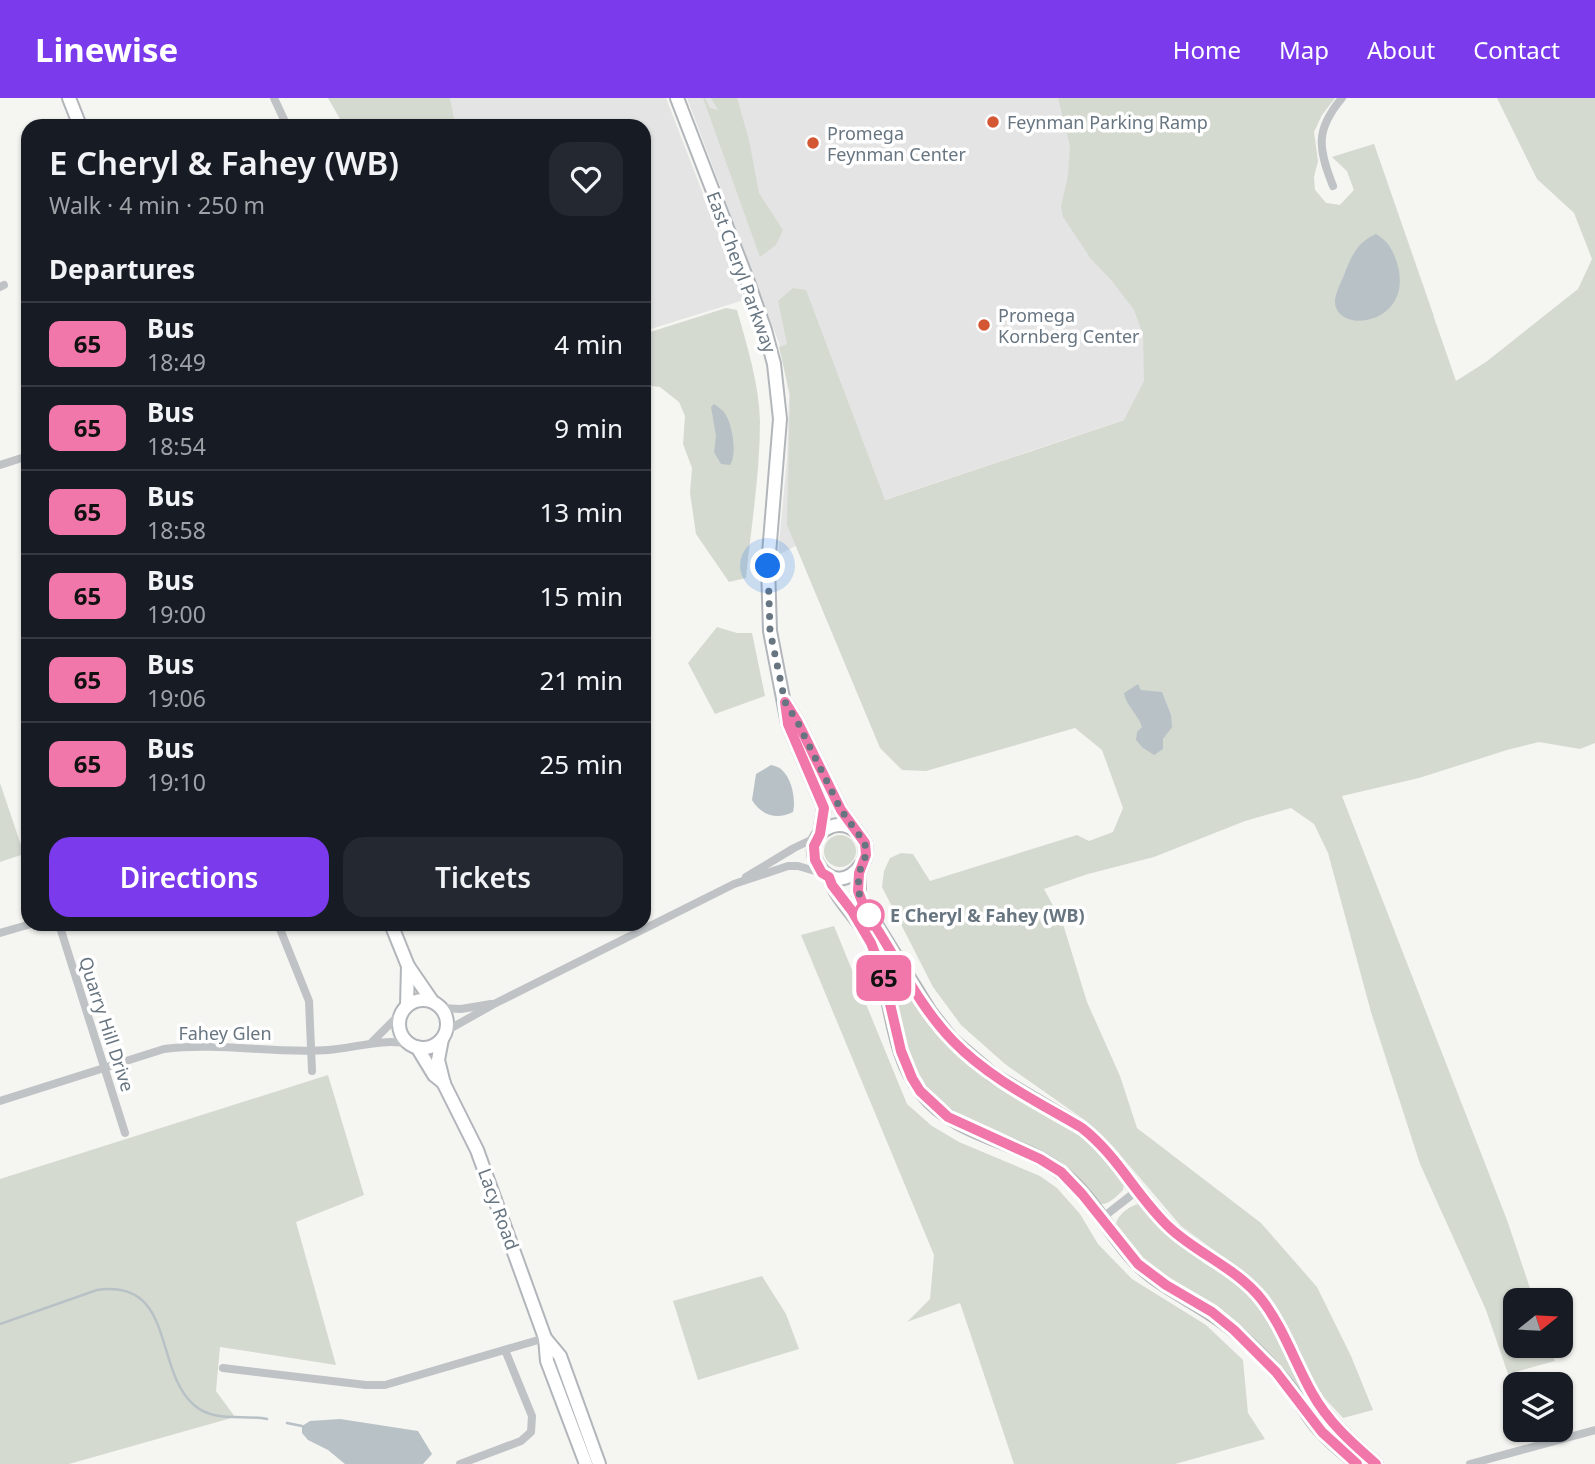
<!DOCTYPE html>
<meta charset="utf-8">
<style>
:root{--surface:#171b24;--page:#242831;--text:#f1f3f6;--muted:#9ea1a6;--line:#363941;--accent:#7c3aed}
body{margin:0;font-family:"Noto Sans",sans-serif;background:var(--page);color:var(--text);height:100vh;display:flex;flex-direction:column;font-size:26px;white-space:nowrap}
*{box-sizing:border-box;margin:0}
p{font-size:23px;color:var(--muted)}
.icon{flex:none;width:38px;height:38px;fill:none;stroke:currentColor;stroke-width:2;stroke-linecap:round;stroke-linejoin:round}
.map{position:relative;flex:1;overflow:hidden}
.panel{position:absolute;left:21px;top:21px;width:630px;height:812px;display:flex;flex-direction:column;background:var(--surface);border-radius:21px;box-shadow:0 2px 5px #0004}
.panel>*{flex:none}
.badge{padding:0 14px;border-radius:10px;font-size:24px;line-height:46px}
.needle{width:46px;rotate:72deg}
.controls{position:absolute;left:1503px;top:1190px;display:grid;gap:14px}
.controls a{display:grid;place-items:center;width:70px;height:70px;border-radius:14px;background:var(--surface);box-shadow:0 2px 5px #0004;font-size:35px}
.you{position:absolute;width:35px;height:35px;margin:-18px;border:5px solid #fff;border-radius:50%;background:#1a73e8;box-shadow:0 0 0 10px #1a73e833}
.map>.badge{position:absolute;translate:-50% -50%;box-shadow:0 0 0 4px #fff}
h2{padding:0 28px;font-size:26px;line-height:63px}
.round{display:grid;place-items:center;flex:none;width:74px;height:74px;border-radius:21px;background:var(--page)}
.overview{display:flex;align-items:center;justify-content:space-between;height:119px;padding:0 28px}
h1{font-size:33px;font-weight:600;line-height:52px}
.cta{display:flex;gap:14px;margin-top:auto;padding:14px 28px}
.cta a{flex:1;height:80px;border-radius:21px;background:var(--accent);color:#fff;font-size:28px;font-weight:600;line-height:80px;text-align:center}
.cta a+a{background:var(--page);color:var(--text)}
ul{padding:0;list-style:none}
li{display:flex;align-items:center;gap:21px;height:84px;padding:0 28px;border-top:2px solid var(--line)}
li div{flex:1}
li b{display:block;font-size:26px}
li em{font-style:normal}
li .badge{min-width:77px;font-weight:700;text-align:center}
header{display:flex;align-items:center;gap:42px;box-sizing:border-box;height:98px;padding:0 35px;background:var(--accent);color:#fff}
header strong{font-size:33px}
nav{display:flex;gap:38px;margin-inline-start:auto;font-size:24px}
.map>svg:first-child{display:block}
</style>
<header>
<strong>Linewise</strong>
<nav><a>Home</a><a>Map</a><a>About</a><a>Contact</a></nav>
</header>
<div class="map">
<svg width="1595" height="1366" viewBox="0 0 1595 1366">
<rect width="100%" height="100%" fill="#f5f5f2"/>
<!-- built -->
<g fill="#e3e4e3">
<polygon points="450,0 666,0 744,202 644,233 644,28 456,28"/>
<polygon points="687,0 1136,0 1315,92 1326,105 1340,107 1354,92 1347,73 1332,59 1374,46 1434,218 884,402 778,457 787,361 789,297 779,245"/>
</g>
<!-- green -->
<g fill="#d5dad1">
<polygon points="328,0 450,0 456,28 344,28"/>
<polygon points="703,0 705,0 710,10 718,12 711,0 737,0 749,42 759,95 783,132 776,147 760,159"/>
<polygon points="1058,0 1335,0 1322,17 1314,34 1318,63 1314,79 1315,92 1326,105 1340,107 1354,92 1347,73 1332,59 1374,46 1456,283 1486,264 1578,191 1592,161 1574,115 1537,81 1497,0 1595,0 1595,645 1580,651 1539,644 1507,652 1419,680 1342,698 1507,1122 1534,1202 1516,1202 1516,1248 1550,1248 1555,1263 1508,1276 1486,1212 1420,1066 1371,914 1328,755 1314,726 1291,710 1245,723 1154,759 1088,776 1044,791 1063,826 1087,904 1120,978 1137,1030 1261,1125 1317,1189 1351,1258 1373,1312 1343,1320 1320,1295 1285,1224 1268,1196 1252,1180 1181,1128 1116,1052 1086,1023 1005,966 961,927 933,889 882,789 884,773 890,760 901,755 913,756 930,783 1077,737 1089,743 1113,734 1123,710 1102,652 1075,630 926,673 902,672 880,650 787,427 790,296 779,249 787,246 778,203 793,190 806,192 885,402 1124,322 1144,283 1143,236 1134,212 1112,183 1091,161 1063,119 1061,108 1068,78 1070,48"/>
<path d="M726 210 737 212C747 248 759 285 760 323 760 376 751 429 746 480L729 484 696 436 690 395 692 370 683 346 685 318 679 304 660 289 644 287V236Z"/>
<polygon points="717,529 737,535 752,535 765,598 715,616 688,565"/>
<polygon points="0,685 24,756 0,764"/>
<circle cx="840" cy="753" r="16"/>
<polygon points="834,828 907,1006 932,1028 959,1044 1040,1078 1057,1090 1080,1116 1098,1146 1132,1181 1206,1227 1243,1262 1248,1315 1265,1341 1175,1366 1014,1366 960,1205 907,1224 930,1201 934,1157 801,837"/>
<path d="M877 838 934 928 1086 1040 1125 1081 1123 1092C1118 1097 1109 1107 1101 1106 1095 1105 1066 1069 1055 1062 1029 1044 996 1038 968 1023 896 986 902 906 875 840Z"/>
<polygon points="328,977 364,1097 296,1124 336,1267 220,1249 216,1293 235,1319 69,1366 0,1366 0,1081"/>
<path d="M1139 1106 1146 1108 1171 1138 1251 1198 1271 1227 1302 1288 1297 1291C1276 1264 1253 1238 1226 1217 1193 1193 1136 1168 1117 1131 1112 1120 1130 1107 1139 1106Z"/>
<polygon points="762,1178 786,1216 799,1251 698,1282 673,1203"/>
</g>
<!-- water -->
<g fill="#b8c2c6">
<path d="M1376 136C1388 143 1393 152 1397 165 1416 228 1333 238 1335 202 1336 194 1341 184 1344 177 1351 159 1357 144 1376 136Z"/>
<path d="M714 306C717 308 720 310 723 313 732 322 738 357 730 367L721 366 714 354 716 338 711 309Z"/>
<path d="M1138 586 1141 592 1162 594 1171 617 1172 629 1163 641V651L1154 657 1143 650 1136 642 1137 634 1142 629C1138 616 1126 608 1124 595Z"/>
<path d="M771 667C775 668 779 669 782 672 792 681 796 702 793 714 777 722 762 718 752 702L756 676Z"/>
<polygon points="340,1321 418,1333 432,1356 423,1366 345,1366 328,1352 308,1342 302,1335 302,1328 310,1323"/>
</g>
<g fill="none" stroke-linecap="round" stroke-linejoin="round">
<!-- stream -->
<g stroke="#b8c2c6" stroke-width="2.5">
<path d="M0 1226 97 1192C176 1181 153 1271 194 1307 214 1325 244 1316 267 1321"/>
<polyline points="287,1325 302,1328"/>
</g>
<defs>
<g id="secondary">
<polyline points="69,0 80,28"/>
<polyline points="677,0 748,184 765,232 774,266 780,321 768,468 770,533 788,626 824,710 820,736"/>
<path d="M785 604 798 625 841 712 865 745 866 757 859 775V799L930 914 951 941 993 977 1082 1030C1118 1058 1137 1099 1170 1130 1198 1156 1238 1171 1262 1202 1283 1229 1295 1265 1312 1295 1328 1324 1352 1345 1376 1366"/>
<path d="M856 733C848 727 839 725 830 729 791 745 831 808 861 767"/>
<path d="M829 779C837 803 861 822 872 846 893 893 889 954 922 995 958 1040 1020 1041 1063 1076 1093 1100 1110 1137 1137 1165 1165 1193 1206 1207 1236 1234 1257 1253 1277 1273 1294 1296 1303 1308 1311 1323 1322 1334 1333 1346 1345 1355 1357 1366"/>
<polyline points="391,826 408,868 432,903"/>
<circle cx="423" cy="926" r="24"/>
<polyline points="407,908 408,868"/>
<polyline points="442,941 438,962 444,986 477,1052 545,1240 547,1263 586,1366"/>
<polyline points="417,949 434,977 444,985"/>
<polyline points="545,1240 560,1258 599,1366"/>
</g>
</defs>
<!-- secondary casing -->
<use href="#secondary" stroke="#b2b6ba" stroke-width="16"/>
<!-- street -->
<g stroke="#bfc3c6" stroke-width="8">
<polyline points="274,0 287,28"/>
<path d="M1333 88C1318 50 1315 32 1342 0"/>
<polyline points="0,189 4,187"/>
<polyline points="0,367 28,358"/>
<polyline points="746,779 794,750 817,739"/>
<polyline points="59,826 125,1035"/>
<polyline points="278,826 309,903 312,973"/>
<polyline points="0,835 31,826"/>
<polyline points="441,910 461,911 491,906"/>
<polyline points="446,933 494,906 734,786 788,768 798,768 822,775"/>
<polyline points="372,944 402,914"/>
<path d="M0 1003 164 951C219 944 274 956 328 952 356 950 381 940 410 946"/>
<polyline points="1102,1120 1138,1092"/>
<polyline points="223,1270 366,1287 385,1287 545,1240"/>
<polyline points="460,1366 521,1343 531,1334 532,1318 505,1252"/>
<polyline points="1470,1366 1595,1332"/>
</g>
<!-- secondary -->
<use href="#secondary" stroke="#fff" stroke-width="12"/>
</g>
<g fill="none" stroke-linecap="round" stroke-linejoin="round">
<defs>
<path id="line" d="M1357 1366 1322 1334 1276 1274 1234 1232 1212 1214 1166 1187 1138 1166 1082 1096 1061 1074 1040 1061 948 1019 920 993 912 980 901 953 883 876 871 845 852 813 832 787 829 779 822 775 815 762 814 748 820 736 824 710 788 626 785 604 798 625 841 712 865 745 866 757 859 775 858 793 866 814C895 856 917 906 953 943 990 981 1038 1004 1082 1030 1118 1058 1137 1099 1170 1130 1198 1156 1238 1171 1262 1202 1283 1229 1295 1265 1312 1295 1328 1324 1352 1345 1376 1366"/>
</defs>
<!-- line casing -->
<use href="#line" stroke="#fff" stroke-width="16"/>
<!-- line -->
<use href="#line" stroke="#f177aa" stroke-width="10"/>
<!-- walk -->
<polyline stroke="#677581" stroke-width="7" stroke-dasharray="0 12.6" points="768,468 770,533 785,604 798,625 841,712 865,745 866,757 859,775 858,793 869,817"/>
</g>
<!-- markers -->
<g fill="#d45733" stroke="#fff" stroke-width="2.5">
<circle cx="993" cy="24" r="7"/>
<circle cx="813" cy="45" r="7"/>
<circle cx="984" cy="227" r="7"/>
</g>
<circle fill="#fff" stroke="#f177aa" stroke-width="3.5" cx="869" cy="817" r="14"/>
<g text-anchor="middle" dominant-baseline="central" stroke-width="7" stroke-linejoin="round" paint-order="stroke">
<!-- poi labels -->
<g font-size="18" fill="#677581" stroke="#fff" text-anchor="start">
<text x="1007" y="24">Feynman Parking Ramp</text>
<text x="827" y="35">Promega<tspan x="827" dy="21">Feynman Center</tspan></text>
<text x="998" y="217">Promega<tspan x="998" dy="21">Kornberg Center</tspan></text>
</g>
<!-- street labels -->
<g font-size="18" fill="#677581" stroke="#fff">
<text transform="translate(742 174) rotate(70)">East Cheryl Parkway</text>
<text transform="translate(107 926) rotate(72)">Quarry Hill Drive</text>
<text x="225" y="935">Fahey Glen</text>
<text transform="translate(499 1111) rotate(70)">Lacy Road</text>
</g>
<!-- stop labels -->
<g font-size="18" font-weight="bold" fill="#677581" stroke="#fff" text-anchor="start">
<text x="890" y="817">E Cheryl &amp; Fahey (WB)</text>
</g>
</g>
</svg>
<div class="controls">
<a><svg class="needle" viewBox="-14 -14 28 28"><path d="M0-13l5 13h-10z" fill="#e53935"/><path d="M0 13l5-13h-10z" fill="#9ea1a6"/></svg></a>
<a><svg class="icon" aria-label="layers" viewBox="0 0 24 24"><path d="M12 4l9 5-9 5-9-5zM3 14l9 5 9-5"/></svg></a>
</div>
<div class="you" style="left:768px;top:468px"></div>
<b class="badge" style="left:884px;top:880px;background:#f177aa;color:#111">65</b>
<section class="panel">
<div class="overview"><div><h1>E Cheryl &amp; Fahey (WB)</h1><p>Walk · 4 min · 250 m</p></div><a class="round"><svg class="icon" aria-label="heart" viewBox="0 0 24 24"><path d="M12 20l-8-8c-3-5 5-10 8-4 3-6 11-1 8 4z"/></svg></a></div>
<h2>Departures</h2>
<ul>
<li><span class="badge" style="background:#f177aa;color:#111">65</span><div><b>Bus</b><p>18:49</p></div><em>4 min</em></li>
<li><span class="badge" style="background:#f177aa;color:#111">65</span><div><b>Bus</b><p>18:54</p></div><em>9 min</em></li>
<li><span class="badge" style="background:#f177aa;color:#111">65</span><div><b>Bus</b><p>18:58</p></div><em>13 min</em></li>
<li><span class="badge" style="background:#f177aa;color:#111">65</span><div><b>Bus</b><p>19:00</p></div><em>15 min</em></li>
<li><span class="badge" style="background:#f177aa;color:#111">65</span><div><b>Bus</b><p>19:06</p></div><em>21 min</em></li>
<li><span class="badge" style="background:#f177aa;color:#111">65</span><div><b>Bus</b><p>19:10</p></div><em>25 min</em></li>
</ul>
<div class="cta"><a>Directions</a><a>Tickets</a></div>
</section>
</div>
